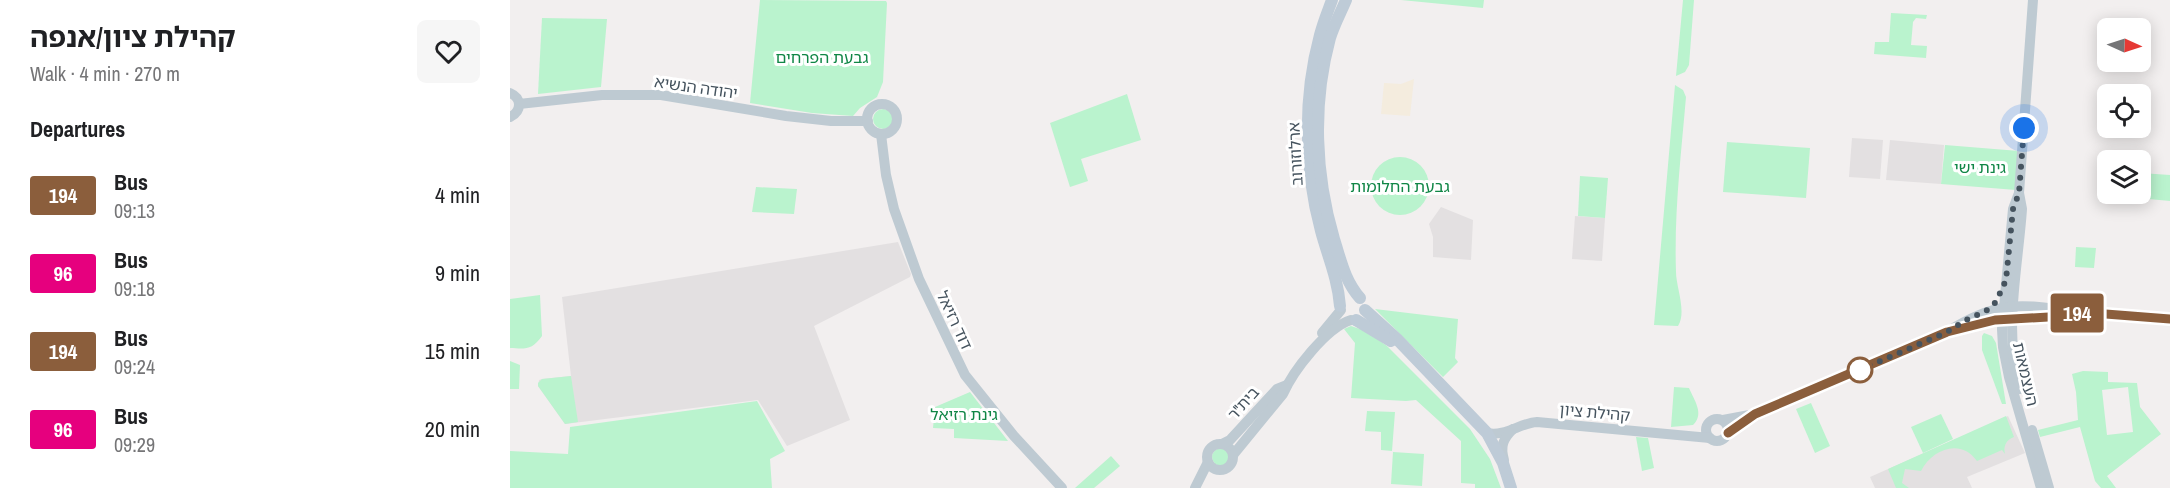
<!DOCTYPE html>
<meta charset="utf-8">
<style>
:root{--surface:#fff;--page:#f6f6f6;--text:#202124;--muted:#757577}
body{margin:0;font-family:"Archivo Narrow","Noto Sans Hebrew",sans-serif;background:var(--page);color:var(--text);height:100vh;display:flex;flex-direction:column;font-size:22px;white-space:nowrap}
*{box-sizing:border-box;margin:0}
p{font-size:20px;color:var(--muted)}
.icon{flex:none;width:33px;height:33px;fill:none;stroke:currentColor;stroke-width:2;stroke-linecap:round;stroke-linejoin:round}
.map{position:relative;flex:1;overflow:hidden}
.details{display:flex;flex-direction:column;background:var(--surface);width:510px}
.details>*{flex:none}
.badge{padding:0 12px;border-radius:4px;font-size:21px;line-height:39px}
.needle{width:39px;rotate:93deg}
.controls{position:absolute;left:1587px;top:18px;display:grid;gap:12px}
.controls a{display:grid;place-items:center;width:54px;height:54px;border-radius:9px;background:var(--surface);box-shadow:0 3px 15px #0003;font-size:30px}
.you{position:absolute;width:30px;height:30px;margin:-15px;border:4px solid #fff;border-radius:50%;background:#1a73e8;box-shadow:0 0 0 9px #1a73e833}
.map>.badge{position:absolute;translate:-50% -50%;box-shadow:0 0 0 3px #fff}
h2{padding:0 30px;font-size:22px;line-height:54px}
.round{display:grid;place-items:center;flex:none;width:63px;height:63px;border-radius:9px;background:var(--page)}
.summary{display:flex;align-items:center;justify-content:space-between;height:102px;padding:0 30px}
h1{font-size:28px;font-weight:700;line-height:45px}
ul{padding:0;list-style:none}
li{display:flex;align-items:center;gap:18px;height:78px;padding:0 30px}
li div{flex:1}
li b{display:block;font-size:22px}
li em{font-style:normal}
li .badge{min-width:66px;font-weight:700;text-align:center}
main{display:flex;flex:1;min-height:0}
.map>svg:first-child{display:block}
</style>
<main>
<section class="details">
<div class="summary"><div><h1>קהילת ציון/אנפה</h1><p>Walk · 4 min · 270 m</p></div><a class="round"><svg class="icon" aria-label="heart" viewBox="0 0 24 24"><path d="M12 20l-8-8c-3-5 5-10 8-4 3-6 11-1 8 4z"/></svg></a></div>
<h2>Departures</h2>
<ul>
<li><span class="badge" style="background:#8b5e3c;color:#fff">194</span><div><b>Bus</b><p>09:13</p></div><em>4 min</em></li>
<li><span class="badge" style="background:#e6007e;color:#fff">96</span><div><b>Bus</b><p>09:18</p></div><em>9 min</em></li>
<li><span class="badge" style="background:#8b5e3c;color:#fff">194</span><div><b>Bus</b><p>09:24</p></div><em>15 min</em></li>
<li><span class="badge" style="background:#e6007e;color:#fff">96</span><div><b>Bus</b><p>09:29</p></div><em>20 min</em></li>
</ul>
</section>
<div class="map">
<svg width="1660" height="488" viewBox="0 0 1660 488">
<rect width="100%" height="100%" fill="#f2efef"/>
<!-- education -->
<g fill="#e3e0e1">
<polygon points="1342,138 1373,140 1370,179 1339,177"/>
<polygon points="1380,140 1434,145 1431,184 1376,180"/>
<polygon points="931,207 963,220 961,260 923,257 923,237 919,224"/>
<polygon points="1065,216 1095,218 1092,261 1062,259"/>
<polygon points="388,242 401,274 400,277 304,326 340,420 277,446 248,400 55,424 28,386 29,380 32,379 61,376 52,297"/>
<polygon points="1498,416 1515,453 1457,477 1462,488 1365,488 1360,477"/>
</g>
<!-- green -->
<g fill="#baf3ce" fill-rule="evenodd">
<polygon points="250,0 376,1 377,3 373,82 367,97 350,108 343,116 302,113 240,103"/>
<polygon points="891,0 974,0 973,8"/>
<polygon points="1173,0 1184,0 1179,65 1175,72 1166,76"/>
<polygon points="1381,13 1417,15 1416,19 1406,18 1403,22 1401,45 1417,46 1416,58 1364,54 1365,42 1379,42"/>
<polygon points="32,18 97,19 91,87 28,94"/>
<path d="M1165 85 1173 90 1176 97C1171 155 1164 214 1166 272 1166 287 1177 312 1168 326L1144 325Z"/>
<polygon points="617,94 631,140 571,159 578,181 560,187 540,123"/>
<circle cx="373" cy="119" r="10"/>
<polygon points="1217,142 1300,148 1296,198 1213,192"/>
<polygon points="1435,145 1509,151 1506,190 1431,184"/>
<circle cx="890" cy="186" r="29"/>
<polygon points="1631,173 1660,175 1660,201 1628,198 1623,194 1630,194"/>
<polygon points="1070,176 1098,178 1095,218 1068,216"/>
<polygon points="246,187 287,189 284,214 242,212"/>
<polygon points="1566,247 1586,248 1584,268 1565,267"/>
<path d="M30 295 32 336C22 350 16 349 0 348V299Z"/>
<polygon points="865,309 948,319 945,358 948,362 933,377"/>
<polygon points="841,326 856,331 877,346 960,429 980,459 991,488 965,488 965,484 951,483 951,441 906,400 896,401 841,398 845,343 834,329"/>
<polygon points="1474,333 1482,336 1486,343 1496,404 1492,404 1472,350 1472,336"/>
<polygon points="0,361 10,365 9,389 0,389"/>
<path d="M1573 371 1598 372V382L1627 383 1630 407 1651 434 1597 476 1606 488H1591L1585 481 1570 427 1530 437 1528 430 1568 420 1566 392 1562 374ZM1618 387 1623 432 1597 435 1592 390Z"/>
<polygon points="61,376 68,422 55,424 28,386 28,383 32,379"/>
<path d="M1164 387 1179 388C1184 400 1195 414 1183 425L1161 427Z"/>
<polygon points="460,392 498,441 444,438 444,429 423,428 425,407"/>
<polygon points="247,401 275,451 260,459 262,488 0,488 0,451 58,454 60,427"/>
<polygon points="1301,403 1320,446 1305,453 1286,409"/>
<polygon points="857,411 885,412 882,451 871,450 871,432 855,431"/>
<polygon points="1431,414 1443,439 1413,453 1401,427"/>
<path d="M1496 416 1504 437C1496 440 1493 446 1495 454L1492 450 1467 461C1451 438 1422 449 1411 471L1395 469 1392 483 1399 488H1386L1378 469Z"/>
<polygon points="1126,437 1138,438 1144,468 1132,471"/>
<circle cx="711" cy="457" r="9"/>
<polygon points="883,452 914,454 912,486 881,484"/>
<polygon points="601,456 610,466 584,488 565,488"/>
</g>
<!-- sand -->
<polygon fill="#f4ecde" points="904,79 900,116 871,114 874,83 891,84"/>
<g fill="none" stroke-linecap="round" stroke-linejoin="round">
<!-- tertiary -->
<g stroke="#becad2" stroke-width="10">
<polyline points="1523,0 1509,193 1503,209 1492,329 1493,347 1499,377 1531,488"/>
<path d="M0 93C12 98 12 111 0 117"/>
<polyline points="9,104 92,95 151,95 276,116 321,121 358,121"/>
<circle cx="372" cy="119" r="15"/>
<polyline points="371,134 376,175 384,209 409,279 455,375 504,436 552,488"/>
<path d="M1509 193 1512 209C1508 268 1493 332 1510 389"/>
<polyline points="1446,330 1492,319 1555,316 1566,313"/>
<polyline points="812,333 831,310"/>
<circle cx="1207" cy="430" r="11"/>
<path d="M1213 420 1245 414 1437 332C1491 298 1512 305 1571 312 1601 315 1631 317 1660 320"/>
<polyline points="1522,430 1539,488"/>
<path d="M977 433C995 437 1010 423 1027 422L1200 438"/>
<circle cx="710" cy="457" r="13"/>
<polyline points="712,444 720,440 767,389 777,385"/>
<path d="M723 455 773 394C783 371 816 328 841 320"/>
<path d="M994 460C990 446 993 439 1003 429"/>
<polyline points="685,488 698,462"/>
</g>
<!-- secondary -->
<g stroke="#becbd7" stroke-width="12">
<path d="M822 0C818 11 813 23 810 35 793 98 794 168 811 231 818 257 828 279 830 306"/>
<path d="M836 0C831 12 824 25 820 38 802 104 805 175 824 239 831 261 835 281 850 298"/>
<polyline points="855,310 887,339 977,433 993,463 1001,488"/>
<polyline points="846,320 881,341"/>
</g>
</g>
<g fill="none" stroke-linecap="round" stroke-linejoin="round">
<defs>
<polyline id="line" points="1218,433 1245,414 1437,332 1485,320 1555,316 1570,312 1660,319"/>
</defs>
<!-- line casing -->
<use href="#line" stroke="#fff" stroke-width="14"/>
<!-- line -->
<use href="#line" stroke="#8b5e3c" stroke-width="9"/>
<!-- walk -->
<polyline stroke="#45535e" stroke-width="6" stroke-dasharray="0 10.8" points="1350,370 1437,332 1456,320 1476,311 1486,302 1496,280 1503,209 1509,193 1514,128"/>
</g>
<!-- markers -->
<circle fill="#fff" stroke="#8b5e3c" stroke-width="3" cx="1350" cy="370" r="12"/>
<g text-anchor="middle" dominant-baseline="central" stroke-width="6" stroke-linejoin="round" paint-order="stroke">
<!-- park labels -->
<g font-size="16" fill="#108646" stroke="#fff">
<text x="312" y="57">גבעת הפרחים</text>
<text x="1470" y="167">גינת ישי</text>
<text x="890" y="186">גבעת החלומות</text>
<text x="454" y="414">גינת רזיאל</text>
</g>
<!-- street labels -->
<g font-size="16" fill="#45535e" stroke="#fff">
<text transform="translate(186 87) rotate(8)">יהודה הנשיא</text>
<text transform="translate(785 154) rotate(-93)">ארלוזורוב</text>
<text transform="translate(445 320) rotate(65)">דוד רזיאל</text>
<text transform="translate(1516 374) rotate(77)">העצמאות</text>
<text transform="translate(733 403) rotate(-48)">בית"ר</text>
<text transform="translate(1085 412) rotate(5)">קהילת ציון</text>
</g>
</g>
</svg>
<div class="controls">
<a><svg class="needle" viewBox="-14 -14 28 28"><path d="M0-13l5 13h-10z" fill="#e53935"/><path d="M0 13l5-13h-10z" fill="#757577"/></svg></a>
<a><svg class="icon" aria-label="locate" viewBox="0 0 24 24"><circle cx="12" cy="12" r="6"/><path d="M12 2v4M12 18v4M2 12h4M18 12h4"/></svg></a>
<a><svg class="icon" aria-label="layers" viewBox="0 0 24 24"><path d="M12 4l9 5-9 5-9-5zM3 14l9 5 9-5"/></svg></a>
</div>
<div class="you" style="left:1514px;top:128px"></div>
<b class="badge" style="left:1567px;top:313px;background:#8b5e3c;color:#fff">194</b>
</div>
</main>
